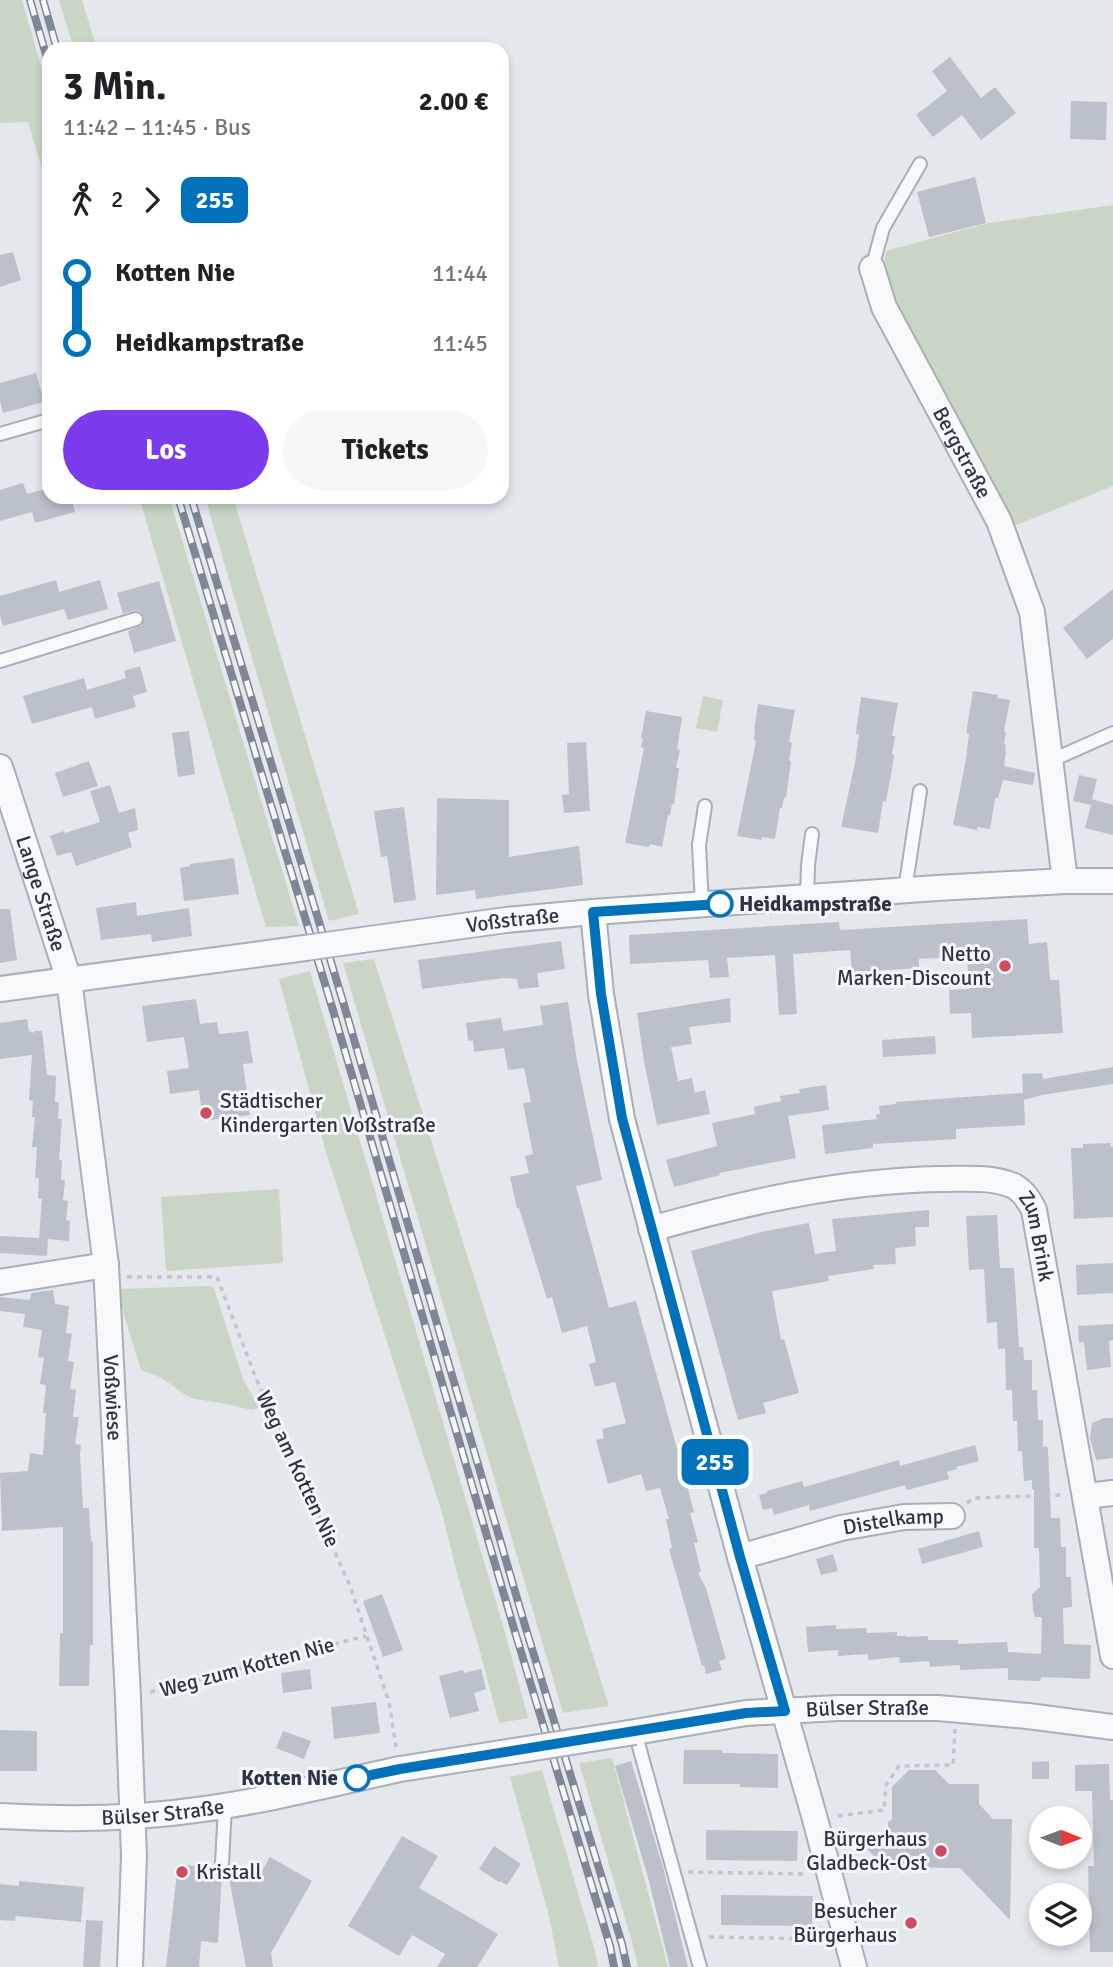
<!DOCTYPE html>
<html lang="de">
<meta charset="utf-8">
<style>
:root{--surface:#fff;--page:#f6f6f6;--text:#202124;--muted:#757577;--accent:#7c3aed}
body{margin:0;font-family:Signika,sans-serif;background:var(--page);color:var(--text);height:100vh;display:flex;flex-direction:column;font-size:26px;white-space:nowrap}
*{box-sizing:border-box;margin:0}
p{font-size:23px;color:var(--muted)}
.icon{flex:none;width:38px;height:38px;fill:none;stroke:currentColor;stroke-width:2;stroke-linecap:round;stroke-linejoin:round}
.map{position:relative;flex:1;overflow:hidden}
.drawer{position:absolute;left:42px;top:42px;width:467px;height:462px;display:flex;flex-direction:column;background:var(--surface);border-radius:21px;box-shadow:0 4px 10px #0003}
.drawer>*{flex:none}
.badge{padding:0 14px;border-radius:10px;font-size:24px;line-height:46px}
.needle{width:46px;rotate:91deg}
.tools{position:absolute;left:1029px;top:1806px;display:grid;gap:14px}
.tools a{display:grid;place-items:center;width:63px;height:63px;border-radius:50%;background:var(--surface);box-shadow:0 4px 10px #0003;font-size:35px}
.map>.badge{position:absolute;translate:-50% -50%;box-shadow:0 0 0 4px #fff}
.legs{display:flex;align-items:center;gap:10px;height:77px;padding:0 21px;font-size:23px}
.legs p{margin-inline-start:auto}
.summary{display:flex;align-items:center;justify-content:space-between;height:119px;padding:0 21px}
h1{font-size:38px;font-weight:800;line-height:52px}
.button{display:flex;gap:14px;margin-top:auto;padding:14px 21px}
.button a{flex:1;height:80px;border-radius:42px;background:var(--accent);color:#fff;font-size:28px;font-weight:800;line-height:80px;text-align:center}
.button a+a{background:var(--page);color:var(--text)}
ul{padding:0 21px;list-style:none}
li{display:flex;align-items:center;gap:24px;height:70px;font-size:26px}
li i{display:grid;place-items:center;width:10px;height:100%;margin:0 9px;background:currentColor}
li i::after{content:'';width:18px;height:18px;margin:-9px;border:5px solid;border-radius:50%;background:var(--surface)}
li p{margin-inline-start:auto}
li:first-child i{background:linear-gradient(#0000 50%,currentColor 0)}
li:last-child i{background:linear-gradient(currentColor 50%,#0000 0)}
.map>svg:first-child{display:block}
</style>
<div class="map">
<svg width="1113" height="1967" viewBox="0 0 1113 1967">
<rect width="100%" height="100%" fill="#e4e7ec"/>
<!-- green -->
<g fill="#cad6c5">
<polygon points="0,0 22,0 49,94 49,193 28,122 0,123"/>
<polygon points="59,0 82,0 97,49 74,49"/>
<polygon points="1113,205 1113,486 1009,528 883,274 886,251 988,223"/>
<polygon points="139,497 169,497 299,926 266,927"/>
<polygon points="205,497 233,497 359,914 329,921"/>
<polygon points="703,696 723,700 717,732 696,728"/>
<polygon points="374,959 609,1706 563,1713 343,963"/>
<polygon points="310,971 506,1636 528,1718 499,1723 479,1648 458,1577 442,1513 326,1152 279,979"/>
<polygon points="279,1189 283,1263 166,1271 161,1197"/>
<polygon points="209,1286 214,1288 243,1379 259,1408 252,1410 221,1403 190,1398 162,1378 141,1370 118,1296 119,1289"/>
<polygon points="612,1758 668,1967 638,1967 632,1942 579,1763"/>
<polygon points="542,1770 595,1951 598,1967 559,1967 549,1916 510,1777"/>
</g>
<!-- building -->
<g fill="#bbc1ca">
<polygon points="950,57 981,98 995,87 1016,113 981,140 962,115 933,137 916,115 947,91 932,71"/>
<polygon points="1071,101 1107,102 1106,140 1070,139"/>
<polygon points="975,177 986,223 929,237 917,192"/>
<polygon points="13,252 21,280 0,287 0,255"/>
<polygon points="36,373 44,402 3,413 0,401 0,383"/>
<polygon points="23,483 27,494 49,488 49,497 71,497 75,512 35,523 32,512 0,521 0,490"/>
<polygon points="56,580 59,592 100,580 108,609 68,620 64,609 3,626 0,615 0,596"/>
<polygon points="159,581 176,641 134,653 128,631 142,625 144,617 141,612 137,610 123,614 117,593"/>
<polygon points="1113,589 1113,639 1087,659 1063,628"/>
<polygon points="140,666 147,692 133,696 136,707 95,719 92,707 32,724 23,696 84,678 87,690 126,678 124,671"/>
<polygon points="973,691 998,695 997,698 1010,700 1004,731 1006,732 1004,743 1006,744 1005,751 1006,751 1004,766 1035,773 1033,785 1003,780 998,798 995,798 990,829 977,827 977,830 953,825 966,759 969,734 967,734 967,727"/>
<polygon points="861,697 898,703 892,736 895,736 892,754 894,755 892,769 886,802 883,801 878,833 841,827 855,763 859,734 856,734 857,724"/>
<polygon points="758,704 795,710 789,742 792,743 789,761 791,761 789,776 786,798 784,797 782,808 780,808 775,839 762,837 762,840 737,836 756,741 754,740 755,731 754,731"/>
<polygon points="646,711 682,717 677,749 680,750 676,768 679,768 677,783 674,805 672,804 670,815 668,815 662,847 650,844 649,847 625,843 644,748 641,747 643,738 641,738"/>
<polygon points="189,731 195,774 178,777 172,733"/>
<polygon points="586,742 590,811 564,813 562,795 569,794 567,743"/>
<polygon points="89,761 98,786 63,797 55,773"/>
<polygon points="1079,775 1097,779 1092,799 1113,805 1113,835 1085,828 1091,805 1073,801"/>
<polygon points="110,785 119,813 135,808 138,830 128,833 132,847 76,866 71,852 57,856 50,836 64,831 65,833 100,822 90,791"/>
<polygon points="437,798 509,800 509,857 579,846 583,885 476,899 475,890 436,895"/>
<polygon points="404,807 416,900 394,903 387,856 381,857 374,811"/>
<polygon points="234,858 239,894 184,901 180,868 190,866 190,864"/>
<polygon points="136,902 137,916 189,908 192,936 152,942 151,934 101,940 96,908"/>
<polygon points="0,909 10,909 17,960 0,963"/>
<polygon points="1027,919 1029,944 1047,942 1050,980 1059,980 1063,1033 972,1038 971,1013 950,1014 949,990 969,989 967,956 919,959 919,968 852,972 850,950 793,954 797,1014 779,1015 775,955 727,958 729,977 710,978 708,960 630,964 629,935 839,922 840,930"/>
<polygon points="561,941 565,969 537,973 539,987 519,989 517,979 504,978 422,989 418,960"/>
<polygon points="730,998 731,1022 689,1027 692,1044 671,1047 678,1081 692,1078 695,1093 705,1090 710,1114 657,1125 644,1061 637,1013"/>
<polygon points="196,999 200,1024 217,1022 219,1034 248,1031 253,1063 243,1064 250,1115 203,1121 199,1090 170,1094 167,1071 189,1068 184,1037 147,1042 142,1006"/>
<polygon points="568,1002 577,1061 602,1180 576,1186 609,1308 636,1301 681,1463 694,1512 690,1513 698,1542 694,1543 701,1572 698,1573 706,1588 726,1659 719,1661 722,1670 706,1674 704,1665 702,1666 669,1549 672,1548 666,1519 669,1519 660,1488 646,1491 641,1474 608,1484 596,1440 604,1438 602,1429 626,1423 615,1382 595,1387 589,1364 596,1362 587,1326 562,1333 552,1297 547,1299 519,1208 517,1208 510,1177 529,1173 525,1156 533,1154 523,1103 531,1102 524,1068 508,1070 504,1048 474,1052 473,1040 468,1041 466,1023 501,1018 503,1031 543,1025 540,1006"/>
<polygon points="27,1019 29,1031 34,1033 34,1031 42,1031 47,1075 56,1076 55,1102 59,1102 58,1119 62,1119 59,1160 62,1160 61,1180 65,1180 63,1200 68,1201 66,1220 70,1221 69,1241 48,1239 47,1256 0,1253 0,1236 39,1238 42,1199 38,1198 39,1178 35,1178 37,1147 32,1147 35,1117 32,1117 33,1101 29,1100 32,1055 0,1059 0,1023"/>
<polygon points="935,1036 936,1054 883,1057 882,1040"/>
<polygon points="1113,1067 1113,1084 1042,1095 1024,1100 1025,1125 956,1129 956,1139 873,1144 873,1148 825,1154 822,1125 877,1119 876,1114 880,1114 879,1106 896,1104 896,1102 1023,1093 1022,1074 1042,1073 1043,1079"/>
<polygon points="826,1085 829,1110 788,1116 796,1158 719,1173 720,1175 674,1187 666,1160 717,1146 712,1123 755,1114 754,1107 781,1101 780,1096 800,1093 799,1089"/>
<polygon points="1111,1143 1110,1147 1113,1147 1113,1217 1074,1219 1071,1148 1083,1148 1083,1144"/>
<polygon points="929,1210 929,1227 915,1227 916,1246 895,1248 896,1264 873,1265 874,1269 828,1276 829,1281 772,1291 781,1340 784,1339 799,1393 763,1403 766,1413 738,1420 691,1251 761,1232 809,1223 815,1254 836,1251 832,1219"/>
<polygon points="997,1215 1000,1268 1014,1268 1019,1347 1023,1347 1024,1360 1032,1360 1032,1390 1037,1390 1038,1420 1043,1420 1043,1447 1047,1446 1048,1450 1051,1518 1060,1518 1061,1547 1066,1547 1066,1577 1071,1577 1072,1607 1063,1608 1064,1644 1091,1645 1090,1679 1041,1677 1040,1681 1008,1680 1008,1668 960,1670 960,1665 930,1667 929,1661 900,1663 899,1657 868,1660 868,1654 838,1656 838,1650 808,1652 806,1627 836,1625 836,1629 866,1628 867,1633 897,1632 897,1636 907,1636 907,1637 928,1636 928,1640 958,1640 958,1644 1007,1642 1008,1652 1041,1654 1042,1617 1035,1617 1033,1610 1032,1594 1040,1587 1039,1548 1034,1548 1034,1489 1032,1490 1032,1480 1024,1481 1022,1451 1018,1451 1017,1421 1013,1421 1012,1390 1006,1390 1005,1348 1009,1348 998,1349 997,1322 987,1323 984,1269 969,1270 966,1216"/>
<polygon points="1113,1263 1113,1293 1077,1295 1076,1265"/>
<polygon points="53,1290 55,1304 69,1306 66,1333 72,1334 68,1361 74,1362 70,1389 76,1390 73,1417 79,1417 75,1444 81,1445 80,1455 83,1508 89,1508 91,1542 93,1542 93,1645 90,1645 89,1686 59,1686 60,1633 63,1633 63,1527 2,1531 0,1473 28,1471 30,1453 43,1455 46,1413 43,1413 46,1385 40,1384 44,1358 38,1357 42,1330 23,1327 25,1314 0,1311 0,1297 30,1300 31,1293"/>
<polygon points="1113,1324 1113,1340 1109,1341 1111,1367 1087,1370 1084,1342 1079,1343 1078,1326"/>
<polygon points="1104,1418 1113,1418 1113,1458 1096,1460 1090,1438 1092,1423"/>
<polygon points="975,1445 979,1461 956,1467 957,1469 947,1472 949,1479 907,1490 905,1485 810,1511 809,1505 774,1515 772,1508 763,1510 759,1495 767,1493 767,1491 802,1481 804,1487 899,1460 900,1466"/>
<polygon points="979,1531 983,1547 922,1564 918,1549"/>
<polygon points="833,1554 838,1571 821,1575 816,1559"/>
<polygon points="382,1594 403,1650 383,1657 363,1601"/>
<polygon points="310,1669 312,1689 283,1693 281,1673"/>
<polygon points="481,1669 486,1689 474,1693 479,1711 450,1718 439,1676 463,1670 464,1673"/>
<polygon points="376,1702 380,1733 334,1739 331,1707"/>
<polygon points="0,1730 37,1731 37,1771 0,1771"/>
<polygon points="283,1731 311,1741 304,1759 276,1748"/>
<polygon points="684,1750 722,1750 722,1753 778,1754 778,1788 740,1787 740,1784 683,1784"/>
<polygon points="631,1761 663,1867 688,1967 670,1967 649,1881 615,1766"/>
<polygon points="1049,1761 1049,1779 1032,1779 1032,1762"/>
<polygon points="1109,1764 1110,1800 1113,1800 1113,1952 1090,1952 1088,1866 1094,1866 1092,1791 1075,1791 1075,1765"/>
<polygon points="909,1770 935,1770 949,1784 979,1784 979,1804 993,1819 1012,1819 1010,1920 960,1868 885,1867 853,1835 888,1835 888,1822 892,1819 892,1787"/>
<polygon points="706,1830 798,1831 797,1861 706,1860"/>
<polygon points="402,1836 438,1856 419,1888 498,1934 477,1967 437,1967 445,1954 412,1935 399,1956 348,1926"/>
<polygon points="494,1846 521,1864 507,1885 500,1881 499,1882 479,1869"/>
<polygon points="270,1857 312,1881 271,1953 273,1967 246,1967 228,1873 259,1876"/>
<polygon points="178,1864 215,1868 222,1872 218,1943 201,1941 199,1967 166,1967"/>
<polygon points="19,1881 84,1887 81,1922 16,1916 15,1921 0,1920 0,1884 19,1886"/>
<polygon points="721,1895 813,1896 812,1926 721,1925"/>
<polygon points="86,1920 103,1921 100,1967 83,1967"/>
</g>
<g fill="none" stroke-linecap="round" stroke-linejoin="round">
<defs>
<g id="lane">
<polyline points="872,268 883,228 920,164"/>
<polyline points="0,434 49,420"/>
<polyline points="0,661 136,619"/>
<polyline points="1050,761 1113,733"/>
<polyline points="905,890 920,791"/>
<polyline points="807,897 808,865 812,834"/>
<polyline points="702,905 699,845 705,806"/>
<polyline points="635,1732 700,1967"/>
<polyline points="222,1863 225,1806"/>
</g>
<g id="street">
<path id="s1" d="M872 268 884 307 999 521 1032 612 1065 881"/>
<path id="s2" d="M0 767 69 980 106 1265 128 1698 134 1856 130 1967"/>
<polyline points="593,912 601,994 622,1119 740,1557 815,1819 854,1967"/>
<path id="s3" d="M362 940 506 920 593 912 937 888 1065 881H1113"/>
<polyline points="0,989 305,948"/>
<path id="s4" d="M651 1229C747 1202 839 1181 940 1179 964 1179 991 1176 1014 1186 1024 1192 1029 1200 1034 1210L1113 1656"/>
<polyline points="0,1282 106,1265"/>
<polyline points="1086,1496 1113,1493"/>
<path id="s5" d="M740 1557 841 1528 904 1517 952 1516"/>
<path id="s6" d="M635 1732 746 1713 838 1708H938L1028 1716 1113 1727"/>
<path id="s7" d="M0 1816C68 1820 137 1819 204 1809 270 1800 335 1783 400 1769"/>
</g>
</defs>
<!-- lane casing -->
<use href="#lane" stroke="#a9aeb7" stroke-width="16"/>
<!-- street casing -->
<use href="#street" stroke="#a9aeb7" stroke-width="28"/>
<!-- path -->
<g stroke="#c2c5cb" stroke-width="3.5" stroke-dasharray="5 5" stroke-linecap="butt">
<polyline points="127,1277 217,1277 259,1386 270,1406 350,1586 389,1702 396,1747"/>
<polyline points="967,1503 974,1498 1063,1495"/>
<polyline points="150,1692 366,1636"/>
<polyline points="838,1816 884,1810 886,1785 899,1766 953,1765 955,1729"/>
<polyline points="688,1872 807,1874"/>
<polyline points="709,1937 824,1939"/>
</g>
<!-- lane -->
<use href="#lane" stroke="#f7f8fa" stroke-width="12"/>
<!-- street -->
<use href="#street" stroke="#f7f8fa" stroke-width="24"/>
<defs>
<g id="rail">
<polyline points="30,0 49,65"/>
<polyline points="43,0 57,49"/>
<polyline points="178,497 332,1007 515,1632 610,1946 614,1967"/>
<polyline points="191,497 344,1005 526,1629 622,1944 627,1967"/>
</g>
</defs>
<!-- rail casing -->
<use href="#rail" stroke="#7d8796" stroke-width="8"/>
<!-- rail -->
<use href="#rail" stroke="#f4f6f9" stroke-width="5" stroke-dasharray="16" stroke-linecap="butt"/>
<defs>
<g id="street-bridge">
<polyline points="305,948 362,940"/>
<polyline points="400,1769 635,1732"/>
</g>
</defs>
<!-- street-bridge casing -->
<use href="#street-bridge" stroke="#a9aeb7" stroke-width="28" stroke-linecap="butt"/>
<!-- street-bridge -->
<use href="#street-bridge" stroke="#f7f8fa" stroke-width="24"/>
</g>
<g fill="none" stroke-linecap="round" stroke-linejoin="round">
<defs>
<polyline id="line-1" points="357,1778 400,1769 746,1713 785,1711 740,1557 622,1118 601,994 593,912 720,904"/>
</defs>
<!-- line-1 casing -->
<use href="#line-1" stroke="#fff" stroke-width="16"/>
<!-- line-1 -->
<use href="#line-1" stroke="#0072bc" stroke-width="10"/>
</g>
<!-- markers -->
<g fill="#fff" stroke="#0072bc" stroke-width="3.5">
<circle cx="720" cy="904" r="12"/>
<circle cx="357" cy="1778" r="12"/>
</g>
<g fill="#d04a62" stroke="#f4f6f9" stroke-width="2.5">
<circle cx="1005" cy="966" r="7"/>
<circle cx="206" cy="1113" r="7"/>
<circle cx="941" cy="1851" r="7"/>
<circle cx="182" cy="1872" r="7"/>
<circle cx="911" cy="1923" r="7"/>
</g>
<g text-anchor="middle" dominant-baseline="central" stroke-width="6" stroke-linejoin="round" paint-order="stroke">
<!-- street labels -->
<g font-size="21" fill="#2b3545" stroke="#f4f6f9">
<text stroke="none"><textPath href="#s1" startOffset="206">Bergstraße</textPath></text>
<text stroke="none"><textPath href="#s2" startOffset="133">Lange Straße</textPath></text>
<text stroke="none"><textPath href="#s3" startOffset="152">Voßstraße</textPath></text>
<text stroke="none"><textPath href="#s4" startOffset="427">Zum Brink</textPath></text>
<text stroke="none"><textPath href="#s2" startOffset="644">Voßwiese</textPath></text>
<text transform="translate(298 1469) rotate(65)">Weg am Kotten Nie</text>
<text stroke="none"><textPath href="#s5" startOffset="158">Distelkamp</textPath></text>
<text transform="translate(247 1667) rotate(-15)">Weg zum Kotten Nie</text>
<text stroke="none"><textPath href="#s6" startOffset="234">Bülser Straße</textPath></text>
<text stroke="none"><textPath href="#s7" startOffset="163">Bülser Straße</textPath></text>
</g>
<!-- stop labels -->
<g font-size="21" font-weight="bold" fill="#2b3545" stroke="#f4f6f9" text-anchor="start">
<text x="739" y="904">Heidkampstraße</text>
<text x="338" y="1778" text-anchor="end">Kotten Nie</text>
</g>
<!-- poi labels -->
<g font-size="21" fill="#2b3545" stroke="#f4f6f9" text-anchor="end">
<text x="991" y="954">Netto<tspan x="991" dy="24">Marken-Discount</tspan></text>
<text x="220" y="1101" text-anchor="start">Städtischer<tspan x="220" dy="24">Kindergarten Voßstraße</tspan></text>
<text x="927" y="1839">Bürgerhaus<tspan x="927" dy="24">Gladbeck-Ost</tspan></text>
<text x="196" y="1872" text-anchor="start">Kristall</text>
<text x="897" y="1911">Besucher<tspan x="897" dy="24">Bürgerhaus</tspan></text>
</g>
</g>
</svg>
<div class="tools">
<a><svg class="needle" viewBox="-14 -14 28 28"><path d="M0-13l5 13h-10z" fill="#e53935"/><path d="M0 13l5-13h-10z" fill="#757577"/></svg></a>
<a><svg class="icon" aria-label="layers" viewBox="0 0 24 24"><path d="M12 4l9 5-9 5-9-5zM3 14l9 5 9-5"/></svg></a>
</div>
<b class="badge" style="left:715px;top:1462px;background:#0072bc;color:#fff">255</b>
<section class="drawer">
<div class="summary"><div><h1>3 Min.</h1><p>11:42 – 11:45 · Bus</p></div><b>2.00 €</b></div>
<div class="legs"><svg class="icon" aria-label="walk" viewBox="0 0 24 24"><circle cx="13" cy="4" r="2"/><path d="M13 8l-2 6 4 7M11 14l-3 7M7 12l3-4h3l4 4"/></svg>2<svg class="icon" aria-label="forward" viewBox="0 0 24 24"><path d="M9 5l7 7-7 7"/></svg><b class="badge" style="background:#0072bc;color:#fff">255</b></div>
<ul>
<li><i style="color:#0072bc"></i><b>Kotten Nie</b><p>11:44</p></li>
<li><i style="color:#0072bc"></i><b>Heidkampstraße</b><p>11:45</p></li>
</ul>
<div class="button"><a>Los</a><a>Tickets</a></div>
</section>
</div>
